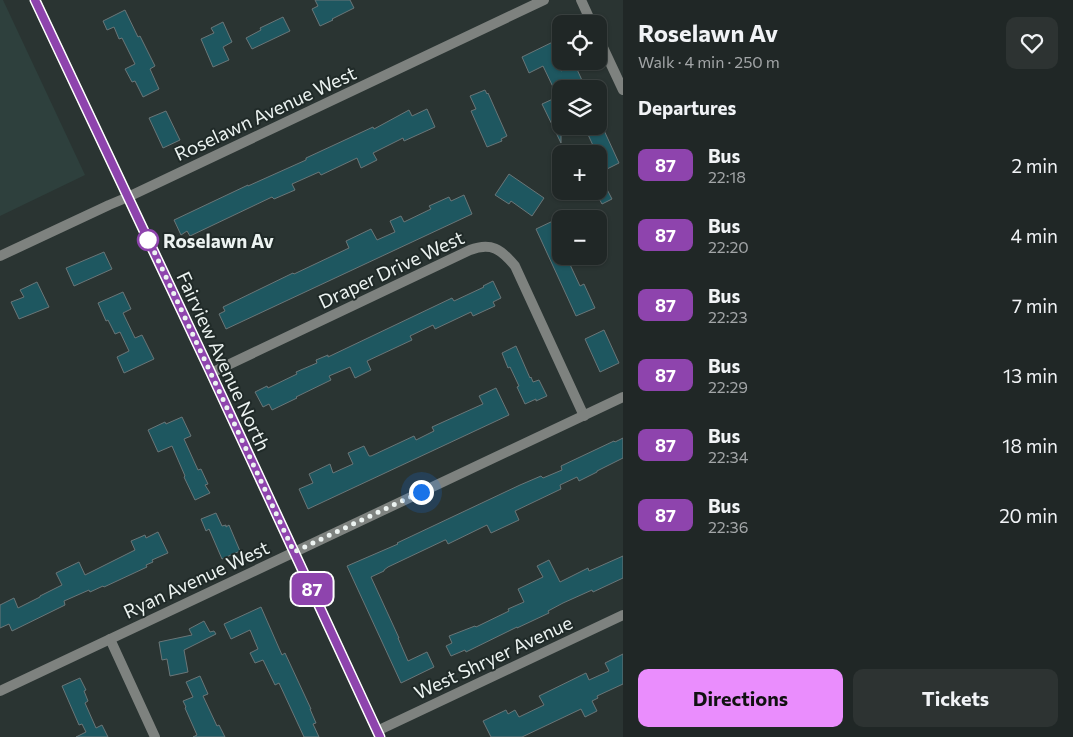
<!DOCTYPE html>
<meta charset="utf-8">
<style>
:root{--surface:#202726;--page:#2d3332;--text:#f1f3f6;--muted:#a2a5a7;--line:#3d4443;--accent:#ea8dfd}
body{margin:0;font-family:Commissioner,sans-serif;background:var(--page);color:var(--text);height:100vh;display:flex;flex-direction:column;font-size:19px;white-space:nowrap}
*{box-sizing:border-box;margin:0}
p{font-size:16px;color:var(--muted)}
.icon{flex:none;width:28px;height:28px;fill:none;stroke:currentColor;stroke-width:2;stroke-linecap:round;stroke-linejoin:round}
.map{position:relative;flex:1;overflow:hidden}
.drawer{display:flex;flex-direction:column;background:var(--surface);width:450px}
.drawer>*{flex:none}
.badge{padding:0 10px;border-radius:8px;font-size:18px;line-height:32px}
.tools{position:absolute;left:552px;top:15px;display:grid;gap:10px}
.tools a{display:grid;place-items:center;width:55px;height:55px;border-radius:10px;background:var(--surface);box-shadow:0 1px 4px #0004,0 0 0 1px var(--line);font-size:25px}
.you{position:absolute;width:25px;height:25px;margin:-12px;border:4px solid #fff;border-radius:50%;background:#1a73e8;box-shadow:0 0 0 8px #1a73e833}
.map>.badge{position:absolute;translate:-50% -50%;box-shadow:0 0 0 2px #fff}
h2{padding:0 15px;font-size:19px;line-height:45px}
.round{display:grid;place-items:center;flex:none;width:52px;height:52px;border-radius:10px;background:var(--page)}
.summary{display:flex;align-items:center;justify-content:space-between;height:85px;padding:0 15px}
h1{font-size:24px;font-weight:700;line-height:38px}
.action{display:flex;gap:10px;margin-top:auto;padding:10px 15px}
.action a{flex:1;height:58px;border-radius:10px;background:var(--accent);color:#111;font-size:20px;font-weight:700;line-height:58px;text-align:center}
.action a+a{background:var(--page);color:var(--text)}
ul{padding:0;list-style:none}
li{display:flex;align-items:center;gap:15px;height:70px;padding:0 15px}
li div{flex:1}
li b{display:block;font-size:19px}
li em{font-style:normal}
li .badge{min-width:55px;font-weight:700;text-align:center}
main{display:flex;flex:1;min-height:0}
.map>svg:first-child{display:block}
</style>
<main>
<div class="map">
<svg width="623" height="737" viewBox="0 0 623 737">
<rect width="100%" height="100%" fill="#2a3432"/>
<!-- built -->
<polygon fill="#2e403d" points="0,0 3,0 85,175 0,216"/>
<!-- building -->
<g fill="#1e5760" stroke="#6a7678">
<polygon points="315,0 350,0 354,8 332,19 333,20 320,26 312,9 318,6"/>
<polygon points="125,10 138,37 140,36 155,66 150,69 159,89 143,97 135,81 132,82 125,69 135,64 122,38 119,39 114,27 107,30 103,21"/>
<polygon points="283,17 290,31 252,49 246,38 261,30 260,28"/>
<polygon points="223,22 232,42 223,47 229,60 213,67 201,39 214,33 211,28"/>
<polygon points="561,38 561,71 575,65 586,89 554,89 543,66 529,73 522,57"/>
<polygon points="485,90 487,94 488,93 507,136 501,139 502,141 487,147 471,111 476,109 470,96"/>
<polygon points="555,98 561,111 561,143 542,104"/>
<polygon points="427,109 435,127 404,141 403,138 373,153 377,160 361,168 357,158 321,175 319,172 292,184 295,190 274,199 272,197 190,236 187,231 181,235 174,220 248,185 248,186 306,160 306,158 373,127 374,129 409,110 412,116"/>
<polygon points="166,111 180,140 163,148 149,118"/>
<polygon points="584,126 602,126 619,163 599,173 599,154 597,154"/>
<polygon points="509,174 544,198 532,216 511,201 509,204 495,195"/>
<polygon points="599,174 612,199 602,204 597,195 599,194"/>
<polygon points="464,195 472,214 226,329 219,314 225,311 223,307 293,273 294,274 349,248 346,241 371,229 377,240 395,232 390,221 401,216 404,222 431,209 429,206 449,197 451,201"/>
<polygon points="555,220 561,234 561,256 566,256 580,286 584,284 595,308 576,316 536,229"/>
<polygon points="104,252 112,269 74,286 66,268"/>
<polygon points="493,281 501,298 493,302 495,306 473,316 471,312 435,329 433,325 410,336 412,340 367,361 371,370 355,378 350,367 329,376 331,380 296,397 297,398 272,410 269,404 263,407 255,392 267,386 268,388 297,374 296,372 317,363 316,360 328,355 328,357 452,298 454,301 484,287 483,286"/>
<polygon points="37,282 49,307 19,319 11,302 24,297 20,290"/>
<polygon points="123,292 131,309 123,313 135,338 142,335 154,359 124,373 117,357 129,351 120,332 115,334 108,320 106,321 98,303"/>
<polygon points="604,330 619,363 600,372 585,339"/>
<polygon points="516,346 530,378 531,377 533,382 539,380 547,396 536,401 536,399 525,404 517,387 519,386 510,367 508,368 502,353"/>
<polygon points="496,388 509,415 308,509 299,489 313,483 309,474 330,464 333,473 353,464 348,453 364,446 369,456 371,456 414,436 416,440 434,431 432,427 483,404 479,396"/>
<polygon points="182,417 191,436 184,439 198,470 201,469 208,484 205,485 210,493 195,500 184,477 185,476 172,446 158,452 148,430 165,422 166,424"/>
<polygon points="623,438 623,458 597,471 597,472 579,481 577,477 560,485 561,489 515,511 519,520 491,533 487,525 448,544 446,540 445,540 388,567 384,570 384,571 371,577 399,638 398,638 408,661 427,652 434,667 401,683 347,566 398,544 397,543 520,485 541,476 543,478 562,470 561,466 614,441 615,442"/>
<polygon points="216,513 222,526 226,525 226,527 229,525 240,551 222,559 209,529 206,531 201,519"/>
<polygon points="158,532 168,553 152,560 153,562 146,565 147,567 104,587 103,586 90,592 89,590 64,601 65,605 12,631 9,624 0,628 0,605 14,598 18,608 40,597 40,596 62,585 56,573 79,562 85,575 135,550 131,541 145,535 146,538"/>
<polygon points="623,556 623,578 593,592 592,590 563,603 548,611 549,613 517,628 517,627 466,652 465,650 451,656 446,646 452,643 449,636 475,626 476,627 509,611 508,609 524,602 518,589 543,577 537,566 549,560 560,582 588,568 589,571"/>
<polygon points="261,607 282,655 285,653 311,709 310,709 316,723 313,724 319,737 304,737 279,683 275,685 263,660 255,663 250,653 258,649 250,630 231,639 224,624"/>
<polygon points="204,621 210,632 214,631 216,634 184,650 188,672 170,676 167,659 162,660 159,642 192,635 189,629"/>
<polygon points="623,654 623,684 597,696 598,698 592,701 597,711 585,717 581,709 522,737 491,737 483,721 506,710 508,714 515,710 519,717 544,705 539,696 586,673 589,680 609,671 605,663"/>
<polygon points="200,676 208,694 203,696 217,726 219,725 225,737 193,737 197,735 185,708 186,707 183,701 193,697 186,682"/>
<polygon points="80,678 86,690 84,691 88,701 85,703 96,728 102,725 108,737 76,737 86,732 82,724 79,725 62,686"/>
</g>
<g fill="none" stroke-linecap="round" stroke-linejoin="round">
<!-- minor -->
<g stroke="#7e827f" stroke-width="10">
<polyline points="581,0 592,24"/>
<polyline points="599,39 623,90"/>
<path d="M211 373 470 250C491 242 501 249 515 266L584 416"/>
<polyline points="110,639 155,737"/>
<polyline points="0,691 623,397"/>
<polyline points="377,731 623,615"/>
</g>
<!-- tertiary -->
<g stroke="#7e827f" stroke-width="10">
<polyline points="35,0 211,373 380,737"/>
<polyline points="0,256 109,205 128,197 544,0"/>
</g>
</g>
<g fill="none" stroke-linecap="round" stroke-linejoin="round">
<defs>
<polyline id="line" points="35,0 211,373 380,737"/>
</defs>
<!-- line casing -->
<use href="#line" stroke="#fff" stroke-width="11"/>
<!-- line -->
<use href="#line" stroke="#8e44ad" stroke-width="8"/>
<!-- walk -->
<polyline stroke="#ecf3f1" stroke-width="5" stroke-dasharray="0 9" points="148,240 146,234 294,552 421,492"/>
</g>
<!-- markers -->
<circle fill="#fff" stroke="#8e44ad" stroke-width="2.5" cx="148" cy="240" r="10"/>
<g text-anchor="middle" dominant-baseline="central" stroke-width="4" stroke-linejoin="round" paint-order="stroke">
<!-- street labels -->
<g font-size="19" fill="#ecf3f1" stroke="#202a28">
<text transform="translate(265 113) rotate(-25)">Roselawn Avenue West</text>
<text transform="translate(391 269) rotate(-25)">Draper Drive West</text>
<text transform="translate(224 361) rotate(65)">Fairview Avenue North</text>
<text transform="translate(196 579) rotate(-25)">Ryan Avenue West</text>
<text transform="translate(493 657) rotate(-25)">West Shryer Avenue</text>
</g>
<!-- stop labels -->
<g font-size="19" font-weight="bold" fill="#ecf3f1" stroke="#202a28" text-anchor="start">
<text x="163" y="240">Roselawn Av</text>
</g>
</g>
</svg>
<div class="tools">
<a><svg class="icon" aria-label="locate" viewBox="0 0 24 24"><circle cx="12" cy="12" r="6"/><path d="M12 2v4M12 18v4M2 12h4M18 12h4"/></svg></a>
<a><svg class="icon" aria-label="layers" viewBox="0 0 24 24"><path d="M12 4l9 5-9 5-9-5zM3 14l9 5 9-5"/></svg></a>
<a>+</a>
<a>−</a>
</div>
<div class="you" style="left:421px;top:492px"></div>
<b class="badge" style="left:312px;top:589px;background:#8e44ad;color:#fff">87</b>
</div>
<section class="drawer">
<div class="summary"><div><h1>Roselawn Av</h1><p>Walk · 4 min · 250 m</p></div><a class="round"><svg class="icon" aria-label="heart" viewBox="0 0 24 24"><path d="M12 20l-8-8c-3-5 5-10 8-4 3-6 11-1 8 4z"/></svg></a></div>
<h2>Departures</h2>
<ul>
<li><span class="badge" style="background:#8e44ad;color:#fff">87</span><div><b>Bus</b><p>22:18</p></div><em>2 min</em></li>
<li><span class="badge" style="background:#8e44ad;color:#fff">87</span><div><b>Bus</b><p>22:20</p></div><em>4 min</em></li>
<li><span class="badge" style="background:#8e44ad;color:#fff">87</span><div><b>Bus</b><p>22:23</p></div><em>7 min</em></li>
<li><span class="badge" style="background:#8e44ad;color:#fff">87</span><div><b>Bus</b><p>22:29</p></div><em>13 min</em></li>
<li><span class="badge" style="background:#8e44ad;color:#fff">87</span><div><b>Bus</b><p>22:34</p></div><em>18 min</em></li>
<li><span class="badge" style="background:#8e44ad;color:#fff">87</span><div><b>Bus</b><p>22:36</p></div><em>20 min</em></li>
</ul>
<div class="action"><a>Directions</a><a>Tickets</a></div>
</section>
</main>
